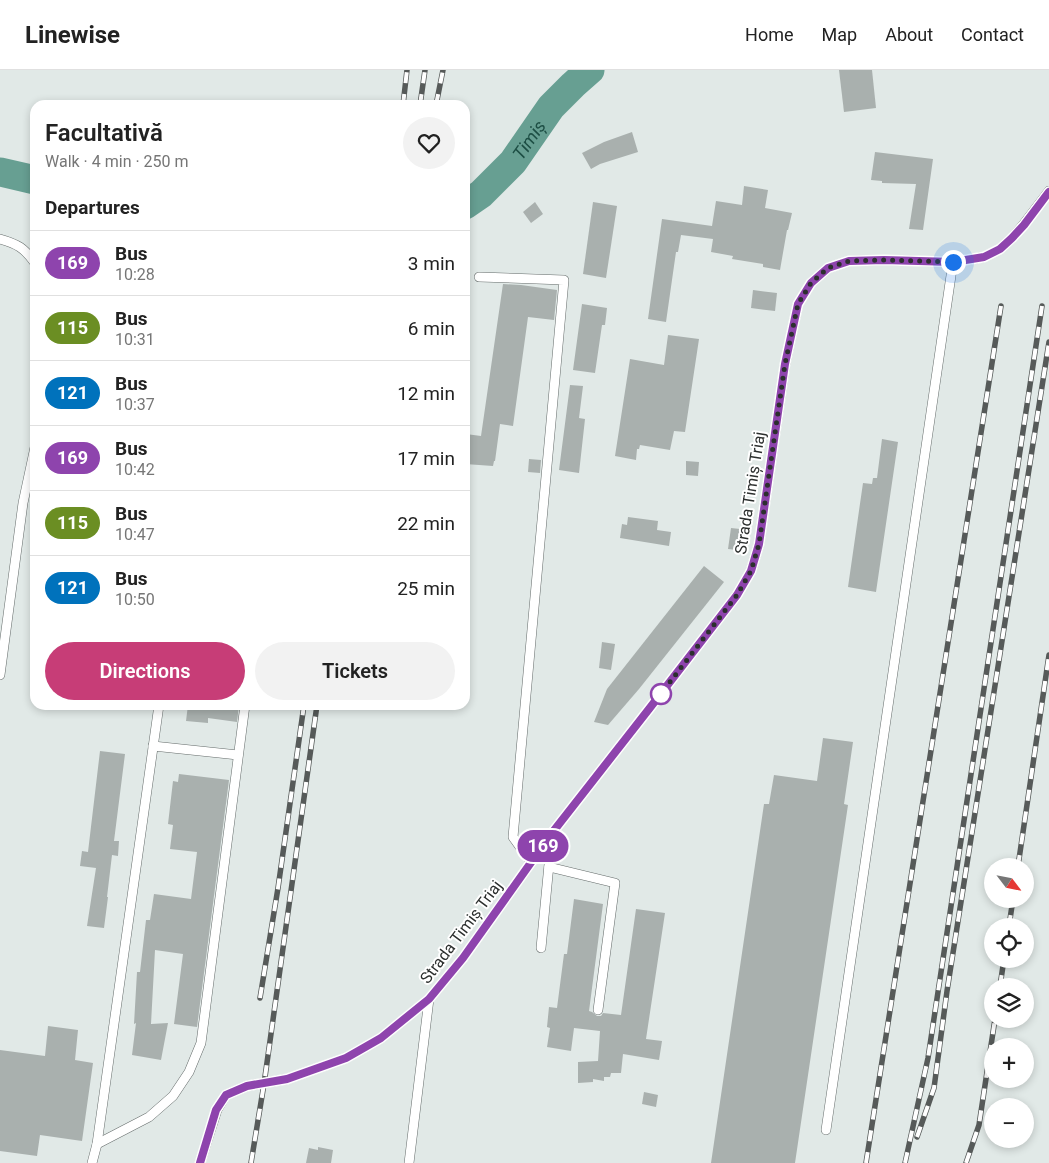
<!DOCTYPE html>
<meta charset="utf-8">
<style>
:root{--surface:#fff;--page:#f2f2f2;--text:#222;--muted:#767676;--line:#e0e0e0;--accent:#c73d77}
body{margin:0;font-family:Roboto,sans-serif;background:var(--page);color:var(--text);height:100vh;display:flex;flex-direction:column;font-size:19px;white-space:nowrap}
*{box-sizing:border-box;margin:0}
p{font-size:16px;color:var(--muted)}
.icon{flex:none;width:28px;height:28px;fill:none;stroke:currentColor;stroke-width:2;stroke-linecap:round;stroke-linejoin:round}
.map{position:relative;flex:1;overflow:hidden}
.details{position:absolute;left:30px;top:30px;width:440px;height:610px;display:flex;flex-direction:column;background:var(--surface);border-radius:15px;box-shadow:0 2px 8px #0003}
.details>*{flex:none}
.badge{padding:0 10px;border-radius:16px;font-size:18px;line-height:32px}
.needle{width:32px;rotate:122deg}
.tools{position:absolute;left:984px;top:788px;display:grid;gap:10px}
.tools a{display:grid;place-items:center;width:50px;height:50px;border-radius:50%;background:var(--surface);box-shadow:0 2px 8px #0003;font-size:25px}
.you{position:absolute;width:25px;height:25px;margin:-12px;border:4px solid #fff;border-radius:50%;background:#1a73e8;box-shadow:0 0 0 8px #1a73e833}
.map>.badge{position:absolute;translate:-50% -50%;box-shadow:0 0 0 2px #fff}
h2{padding:0 15px;font-size:19px;line-height:45px}
.round{display:grid;place-items:center;flex:none;width:52px;height:52px;border-radius:26px;background:var(--page)}
.overview{display:flex;align-items:center;justify-content:space-between;height:85px;padding:0 15px}
h1{font-size:24px;font-weight:600;line-height:38px}
.button{display:flex;gap:10px;margin-top:auto;padding:10px 15px}
.button a{flex:1;height:58px;border-radius:30px;background:var(--accent);color:#fff;font-size:20px;font-weight:600;line-height:58px;text-align:center}
.button a+a{background:var(--page);color:var(--text)}
ul{padding:0;list-style:none}
li{display:flex;align-items:center;gap:15px;height:65px;padding:0 15px;border-top:1px solid var(--line)}
li div{flex:1}
li b{display:block;font-size:19px}
li em{font-style:normal}
li .badge{min-width:55px;font-weight:700;text-align:center}
header{display:flex;align-items:center;gap:30px;box-sizing:border-box;height:70px;padding:0 25px;background:var(--surface);border-bottom:1px solid var(--line)}
header strong{font-size:24px}
nav{display:flex;gap:28px;margin-inline-start:auto;font-size:18px}
.map>svg:first-child{display:block}
</style>
<header>
<strong>Linewise</strong>
<nav><a>Home</a><a>Map</a><a>About</a><a>Contact</a></nav>
</header>
<div class="map">
<svg width="1049" height="1093" viewBox="0 0 1049 1093">
<rect width="100%" height="100%" fill="#e1e9e7"/>
<g fill="none" stroke-linecap="round" stroke-linejoin="round">
<!-- river -->
<g stroke="#679f92" stroke-width="29">
<polyline points="0,102 35,110"/>
<path id="s1" d="M465 135 481 124 513 92 551 37 573 15 590 0"/>
</g>
</g>
<!-- building -->
<g fill="#a9b0ae">
<polygon points="839,0 872,0 876,38 844,42"/>
<polygon points="632,62 638,82 600,94 591,99 582,83 604,72"/>
<polygon points="875,82 933,89 923,160 909,159 916,114 882,113 882,111 871,110"/>
<polygon points="744,116 768,120 765,138 792,143 788,160 787,160 780,200 763,197 763,194 732,189 733,186 711,182 713,169 681,165 678,182 676,182 666,252 648,249 662,149 712,156 716,131 742,135"/>
<polygon points="535,132 543,144 531,153 523,142"/>
<polygon points="593,132 617,136 606,208 583,204"/>
<polygon points="503,214 521,215 557,220 554,250 528,247 513,356 500,354 495,391 494,391 493,396 465,394 466,364 481,366"/>
<polygon points="753,220 777,223 775,241 751,238"/>
<polygon points="582,234 607,238 605,255 602,255 595,303 573,300"/>
<polygon points="668,265 699,269 685,362 674,361 670,380 640,375 639,379 637,379 636,390 615,386 630,289 664,295"/>
<polygon points="570,315 583,316 579,348 585,349 579,403 559,400"/>
<polygon points="882,369 898,372 876,522 848,517 863,413 872,414 873,408 877,408"/>
<polygon points="529,389 541,390 540,403 528,402"/>
<polygon points="686,391 699,392 698,406 686,405"/>
<polygon points="628,447 658,451 657,460 671,462 669,476 620,468 622,454 627,455"/>
<polygon points="731,458 749,460 746,481 728,479"/>
<polygon points="704,496 724,512 639,619 608,655 594,652 607,619"/>
<polygon points="602,572 615,574 611,600 599,598"/>
<polygon points="188,635 239,635 237,652 208,648 208,653 186,651"/>
<polygon points="823,668 853,672 844,734 848,735 795,1093 711,1093 764,734 769,734 774,705 817,711"/>
<polygon points="100,681 125,684 114,771 119,771 118,786 112,785 107,827 108,827 104,858 87,856 96,798 80,796 82,781 88,782"/>
<polygon points="179,704 229,710 197,957 174,954 183,884 155,880 151,954 168,953 161,990 132,985 136,953 134,954 137,902 140,902 146,850 150,850 154,824 191,829 197,782 170,779 173,755 168,754 173,711 178,712"/>
<polygon points="574,829 603,834 589,941 592,942 597,946 601,946 603,943 621,945 636,839 665,843 646,969 662,971 659,990 623,984 621,1003 611,1003 610,1007 604,1007 604,1011 593,1009 593,1012 578,1013 578,992 598,991 600,961 574,958 571,981 547,977 550,958 547,957 549,937 557,938 564,884 567,884"/>
<polygon points="48,956 78,960 75,990 93,993 82,1071 40,1065 37,1086 0,1081 0,980 45,986"/>
<polygon points="644,1022 658,1025 656,1037 642,1034"/>
<polygon points="318,1077 333,1080 331,1093 306,1093 309,1078 318,1080"/>
</g>
<g fill="none" stroke-linecap="round" stroke-linejoin="round">
<defs>
<g id="lane">
<path d="M0 169C18 174 24 178 35 193"/>
<polyline points="479,207 564,210 513,767 531,792"/>
<polyline points="0,605 23,433 35,377"/>
<polyline points="153,676 238,685"/>
<polyline points="549,797 615,813 598,940"/>
<polyline points="541,878 552,763"/>
<polyline points="826,1060 953,192"/>
<polyline points="97,1074 149,1047 173,1026 189,1002 201,973 245,635"/>
<polyline points="92,1093 97,1074 159,635"/>
<polyline points="200,1093 217,1040 226,1025 247,1016 287,1009 346,988 381,968 429,929 463,888 552,763 660,625 737,525 751,501 759,474 785,295 798,234 811,213 828,198 849,191 884,190 953,192 984,187 1000,179 1012,168 1023,155 1049,121"/>
<polyline points="409,1093 429,929"/>
</g>
</defs>
<!-- lane casing -->
<use href="#lane" stroke="#656c6b" stroke-width="10"/>
<!-- lane -->
<use href="#lane" stroke="#fff" stroke-width="9"/>
<defs>
<g id="rail">
<polyline points="403,35 407,0"/>
<polyline points="420,35 425,0"/>
<polyline points="436,35 443,0"/>
<polyline points="1018,796 1049,585"/>
<polyline points="1009,856 1013,829"/>
<polyline points="1000,916 1004,889"/>
<polyline points="260,928 278,818 304,635"/>
<polyline points="917,1067 934,1018 947,921 1049,272"/>
<polyline points="251,1093 264,1014 317,635"/>
<polyline points="866,1093 1001,236"/>
<polyline points="905,1093 928,988 1042,236"/>
<polyline points="966,1093 979,1055 995,949"/>
</g>
</defs>
<!-- rail casing -->
<use href="#rail" stroke="#565a59" stroke-width="5.5"/>
<!-- rail -->
<use href="#rail" stroke="#fff" stroke-width="4" stroke-dasharray="11" stroke-linecap="butt"/>
</g>
<g fill="none" stroke-linecap="round" stroke-linejoin="round">
<defs>
<polyline id="line" points="200,1093 216,1040 226,1025 247,1016 287,1009 346,988 381,968 429,929 463,888 552,763 649,639 737,525 751,501 759,474 785,294 798,234 811,213 828,198 849,191 884,190 953,192 984,187 1000,179 1012,168 1024,155 1049,122"/>
</defs>
<!-- line casing -->
<use href="#line" stroke="#fff" stroke-width="11"/>
<!-- line -->
<use href="#line" stroke="#8e44ad" stroke-width="8"/>
<!-- walk -->
<polyline stroke="#2c2f2e" stroke-width="5" stroke-dasharray="0 9" points="661,624 660,625 737,525 751,501 759,474 785,294 798,234 811,213 828,198 849,191 884,190 953,192"/>
</g>
<!-- markers -->
<circle fill="#fff" stroke="#8e44ad" stroke-width="2.5" cx="661" cy="624" r="10"/>
<g text-anchor="middle" dominant-baseline="central" stroke-width="4" stroke-linejoin="round" paint-order="stroke">
<!-- street labels -->
<g font-size="16" fill="#2c2f2e" stroke="#fff">
<text transform="translate(750 423) rotate(-81)">Strada Timiș Triaj</text>
<text transform="translate(461 862) rotate(-53)">Strada Timiș Triaj</text>
</g>
<!-- water labels -->
<g font-size="18" font-style="italic" fill="#1d4e44" stroke="#fff">
<text stroke="none"><textPath href="#s1" startOffset="92">Timiș</textPath></text>
</g>
</g>
</svg>
<div class="tools">
<a><svg class="needle" viewBox="-14 -14 28 28"><path d="M0-13l5 13h-10z" fill="#e53935"/><path d="M0 13l5-13h-10z" fill="#767676"/></svg></a>
<a><svg class="icon" aria-label="locate" viewBox="0 0 24 24"><circle cx="12" cy="12" r="6"/><path d="M12 2v4M12 18v4M2 12h4M18 12h4"/></svg></a>
<a><svg class="icon" aria-label="layers" viewBox="0 0 24 24"><path d="M12 4l9 5-9 5-9-5zM3 14l9 5 9-5"/></svg></a>
<a>+</a>
<a>−</a>
</div>
<div class="you" style="left:953px;top:192px"></div>
<b class="badge" style="left:543px;top:776px;background:#8e44ad;color:#fff">169</b>
<section class="details">
<div class="overview"><div><h1>Facultativă</h1><p>Walk · 4 min · 250 m</p></div><a class="round"><svg class="icon" aria-label="heart" viewBox="0 0 24 24"><path d="M12 20l-8-8c-3-5 5-10 8-4 3-6 11-1 8 4z"/></svg></a></div>
<h2>Departures</h2>
<ul>
<li><span class="badge" style="background:#8e44ad;color:#fff">169</span><div><b>Bus</b><p>10:28</p></div><em>3 min</em></li>
<li><span class="badge" style="background:#6b8e23;color:#fff">115</span><div><b>Bus</b><p>10:31</p></div><em>6 min</em></li>
<li><span class="badge" style="background:#0072bc;color:#fff">121</span><div><b>Bus</b><p>10:37</p></div><em>12 min</em></li>
<li><span class="badge" style="background:#8e44ad;color:#fff">169</span><div><b>Bus</b><p>10:42</p></div><em>17 min</em></li>
<li><span class="badge" style="background:#6b8e23;color:#fff">115</span><div><b>Bus</b><p>10:47</p></div><em>22 min</em></li>
<li><span class="badge" style="background:#0072bc;color:#fff">121</span><div><b>Bus</b><p>10:50</p></div><em>25 min</em></li>
</ul>
<div class="button"><a>Directions</a><a>Tickets</a></div>
</section>
</div>
